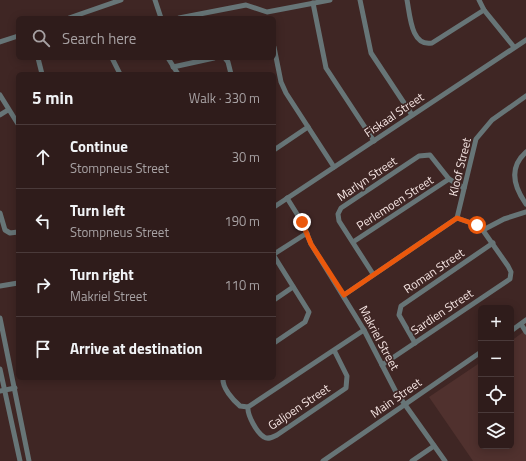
<!DOCTYPE html>
<meta charset="utf-8">
<style>
:root{--surface:#2f1c1b;--page:#3b2928;--text:#f1f3f6;--muted:#a7a1a3;--line:#4a3a3a}
body{margin:0;font-family:"Titillium Web",sans-serif;background:var(--page);color:var(--text)}
.controls{position:absolute;right:12px;bottom:12px;display:grid;overflow:hidden;border-radius:6px;box-shadow:0 2px 10px #0003}
.controls button{width:36px;height:36px;display:grid;place-items:center;padding:0;border:0;border-bottom:1px solid var(--line);background:var(--surface);color:var(--text);font:20px sans-serif}
.stop{position:absolute;width:12px;height:12px;margin:-9px;border:3px solid #ea580c;border-radius:50%;background:#fff}
.stop.end{background:#ea580c;border-color:#fff;box-shadow:0 1px 4px #0008}
.list{margin:0;padding:0;list-style:none}
h2{display:flex;justify-content:space-between;align-items:center;height:52px;margin:0;padding:0 16px;font-size:17px}
h2 small{font-size:13px;font-weight:400;color:var(--muted)}
.list li{display:grid;grid-template-columns:26px 1fr auto;gap:12px;align-items:center;box-sizing:border-box;height:64px;padding:0 16px;border-top:1px solid var(--line)}
.list b{display:block;font-size:15px;white-space:nowrap}
.list p{margin:0;font-size:13px;white-space:nowrap;color:var(--muted)}
.list em{font-size:13px;font-style:normal;color:var(--muted)}
.icon{flex:none;width:22px;height:22px;fill:none;stroke:currentColor;stroke-width:2;stroke-linecap:round;stroke-linejoin:round}
.map{position:relative;flex:none;width:526px;height:461px;overflow:hidden}
.search{position:absolute;background:var(--surface);box-shadow:0 2px 10px #0003;left:16px;top:16px;width:260px;height:44px;display:flex;align-items:center;gap:10px;box-sizing:border-box;padding:0 14px;border-radius:6px;color:var(--muted);font-size:15px}
.panel{position:absolute;background:var(--surface);box-shadow:0 2px 10px #0003;left:16px;top:72px;width:260px;height:308px;border-radius:6px}
.map>svg:first-child{display:block}
.built{fill:#50312e}
.lines{fill:none;stroke-linecap:round;stroke-linejoin:round}
.minor{stroke:#677577;stroke-width:5}
.route{stroke:#ea580c;stroke-width:5}
.labels{text-anchor:middle;stroke-width:3.5;stroke-linejoin:round;paint-order:stroke}
.street-label{font-size:12px;fill:#f6e5e3;stroke:#3f2624}
</style>
<div class="map">
<svg width="526" height="461" viewBox="0 0 526 461">
<rect width="100%" height="100%" fill="#3f2624"/>
<path class="built" d="M 526,330 L 526,461 L 473,461 L 429,397 L 481,362 L 481,446 L 511,446 L 511,341 Z"/>
<g class="lines">
<g class="minor">
<path d="M 155,0 L 161,18"/>
<path d="M 360,0 L 371,53 L 412,115"/>
<path d="M 407,0 C 410,15 411,47 432,43 L 484,10"/>
<path d="M 479,0 L 484,10 L 514,47"/>
<path d="M 313,3 L 326,68 L 374,141"/>
<path d="M 69,18 L 121,0"/>
<path d="M 179,18 L 246,5 L 267,12 L 330,0"/>
<path d="M 0,42 L 18,36"/>
<path d="M 274,47 L 281,82 L 286,93 L 334,167"/>
<path d="M 38,58 L 42,74"/>
<path d="M 112,58 L 120,74"/>
<path d="M 168,58 L 178,74"/>
<path d="M 225,58 L 228,62 L 231,74"/>
<path d="M 173,67 L 214,58"/>
<path d="M 0,95 L 18,124"/>
<path d="M 0,115 L 8,110"/>
<path d="M 274,150 L 308,127"/>
<path d="M 526,152 C 508,168 514,187 526,204"/>
<path d="M 287,198 L 302,222 L 311,244 L 364,330 L 396,392 L 445,461"/>
<path d="M 274,207 L 526,40"/>
<path d="M 0,213 L 5,230 L 10,233 L 18,232"/>
<path d="M 457,218 L 476,139 L 492,120 L 526,96"/>
<path d="M 483,230 L 504,219 L 526,212"/>
<path d="M 353,242 L 449,179"/>
<path d="M 274,254 L 307,233"/>
<path d="M 274,256 L 309,312 L 305,322 L 274,343"/>
<path d="M 373,274 L 339,221 L 338,214 L 341,208 L 419,156 L 430,155 L 449,179 L 464,188"/>
<path d="M 0,286 L 18,283"/>
<path d="M 344,295 L 457,218 L 477,225 L 482,229 L 508,266 L 511,272 L 510,279 L 382,365"/>
<path d="M 274,300 L 293,287"/>
<path d="M 0,318 L 29,461"/>
<path d="M 521,324 L 526,332"/>
<path d="M 511,331 L 526,320"/>
<path d="M 415,343 L 399,315 L 401,306 L 493,243"/>
<path d="M 334,350 L 347,376 L 346,388 L 277,435 C 273,437 268,440 264,437 C 257,433 247,415 248,407 L 364,330"/>
<path d="M 0,369 L 20,461"/>
<path d="M 223,378 C 222,388 233,400 240,406 L 248,407"/>
<path d="M 0,391 L 15,388"/>
<path d="M 323,461 L 481,352"/>
<path d="M 412,461 L 434,446"/>
</g>
</g>
<g class="lines">
<path class="route" d="M 302,222 L 311,244 L 344,295 L 457,218 L 477,225"/>
</g>
<g class="labels">
<g class="street-label">
<text transform="translate(394 115) rotate(-34)" y="4">Fiskaal Street</text>
<text transform="translate(460 167) rotate(-76)" y="4">Kloof Street</text>
<text transform="translate(367 179) rotate(-34)" y="4">Marlyn Street</text>
<text transform="translate(395 203) rotate(-33)" y="4">Perlemoen Street</text>
<text transform="translate(434 271) rotate(-34)" y="4">Roman Street</text>
<text transform="translate(442 312) rotate(-34)" y="4">Sardien Street</text>
<text transform="translate(379 338) rotate(62)" y="4">Makriel Street</text>
<text transform="translate(396 398) rotate(-35)" y="4">Main Street</text>
<text transform="translate(299 407) rotate(-34)" y="4">Galjoen Street</text>
</g>
</g>
</svg>
<div class="controls">
<button>+</button>
<button>−</button>
<button><svg class="icon" aria-label="locate" viewBox="0 0 24 24"><circle cx="12" cy="12" r="6"/><path d="M12 2v4M12 18v4M2 12h4M18 12h4"/></svg></button>
<button><svg class="icon" aria-label="layers" viewBox="0 0 24 24"><path d="M12 4l9 5-9 5-9-5zM3 14l9 5 9-5"/></svg></button>
</div>
<div class="stop" style="left:477px;top:225px"></div>
<div class="stop end" style="left:302px;top:222px"></div>
<div class="search"><svg class="icon" aria-label="search" viewBox="0 0 24 24"><circle cx="10" cy="10" r="6"/><path d="M15 15l6 6"/></svg>Search here</div>
<section class="panel">
<h2>5 min<small>Walk · 330 m</small></h2>
<ul class="list">
<li><svg class="icon" aria-label="ahead" viewBox="0 0 24 24"><path d="M12 20V5M6 11l6-6 6 6"/></svg><div><b>Continue</b><p>Stompneus Street</p></div><em>30 m</em></li>
<li><svg class="icon" aria-label="left" viewBox="0 0 24 24"><path d="M17 20v-9H6M10 6l-5 5 5 5"/></svg><div><b>Turn left</b><p>Stompneus Street</p></div><em>190 m</em></li>
<li><svg class="icon" aria-label="right" viewBox="0 0 24 24"><path d="M7 20v-9h11M14 6l5 5-5 5"/></svg><div><b>Turn right</b><p>Makriel Street</p></div><em>110 m</em></li>
<li><svg class="icon" aria-label="arrive" viewBox="0 0 24 24"><path d="M6 21V4h12l-3 4 3 4H6"/></svg><div><b>Arrive at destination</b></div></li>
</ul>
</section>
</div>
